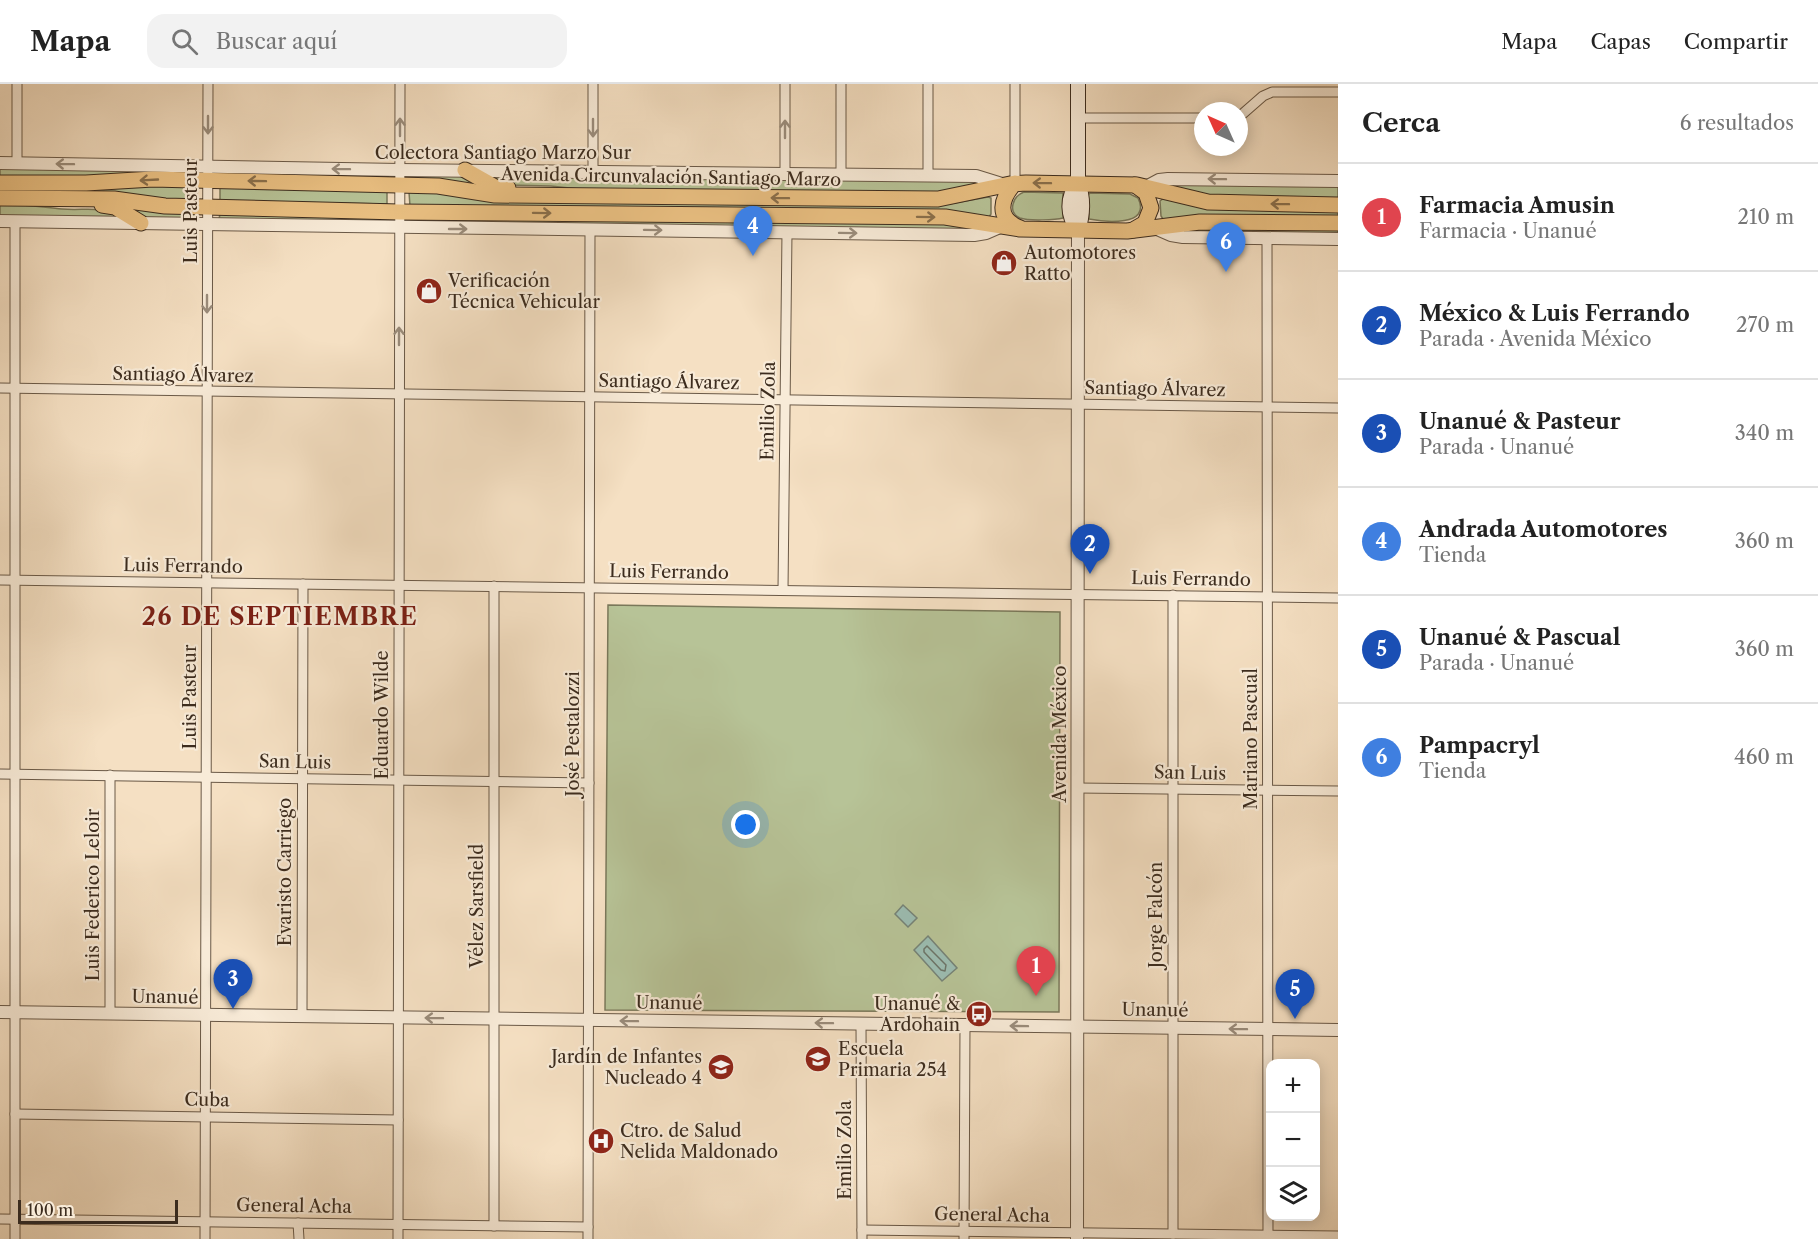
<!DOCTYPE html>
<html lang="es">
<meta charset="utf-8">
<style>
:root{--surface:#fff;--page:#f2f2f2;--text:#222;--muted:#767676;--line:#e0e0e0;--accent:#8f2418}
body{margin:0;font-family:"Libre Caslon Text",serif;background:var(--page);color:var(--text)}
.controls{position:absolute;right:18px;bottom:18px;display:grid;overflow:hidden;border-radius:12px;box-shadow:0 3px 15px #0003}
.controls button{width:54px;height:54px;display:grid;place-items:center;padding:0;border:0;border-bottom:2px solid var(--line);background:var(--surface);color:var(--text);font:30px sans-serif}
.compass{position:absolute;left:1194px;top:18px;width:54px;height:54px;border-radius:50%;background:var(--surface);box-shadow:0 3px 15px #0003;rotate:315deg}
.scale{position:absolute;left:18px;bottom:15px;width:160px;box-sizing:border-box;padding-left:6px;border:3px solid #3c2c1e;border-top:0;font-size:16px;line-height:21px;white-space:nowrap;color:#3c2c1e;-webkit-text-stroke:4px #f8ebd8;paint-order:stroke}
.you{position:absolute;left:746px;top:741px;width:21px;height:21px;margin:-15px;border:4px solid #fff;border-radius:50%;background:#1a73e8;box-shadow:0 0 0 9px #1a73e833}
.badge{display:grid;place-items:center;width:39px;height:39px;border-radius:50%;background:var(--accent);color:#fff;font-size:20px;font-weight:700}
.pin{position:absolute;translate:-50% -50px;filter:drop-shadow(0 2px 3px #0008)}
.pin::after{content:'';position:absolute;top:32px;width:21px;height:18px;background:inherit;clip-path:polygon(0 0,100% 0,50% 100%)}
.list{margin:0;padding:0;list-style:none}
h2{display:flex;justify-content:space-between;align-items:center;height:78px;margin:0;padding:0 24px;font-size:26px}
h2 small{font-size:20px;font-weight:400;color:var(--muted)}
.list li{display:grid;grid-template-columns:39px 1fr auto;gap:18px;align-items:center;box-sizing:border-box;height:108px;padding:0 24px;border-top:2px solid var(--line)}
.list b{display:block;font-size:22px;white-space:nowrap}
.list p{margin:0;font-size:20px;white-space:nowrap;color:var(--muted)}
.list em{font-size:20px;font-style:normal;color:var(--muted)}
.icon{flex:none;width:33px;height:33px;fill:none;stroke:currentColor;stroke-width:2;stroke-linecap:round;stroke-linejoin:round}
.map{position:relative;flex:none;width:1338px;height:1155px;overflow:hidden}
header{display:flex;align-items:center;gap:36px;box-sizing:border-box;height:84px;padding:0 30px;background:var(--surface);border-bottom:2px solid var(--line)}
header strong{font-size:28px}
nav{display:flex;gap:33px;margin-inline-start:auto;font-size:21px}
.search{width:420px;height:54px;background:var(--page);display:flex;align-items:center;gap:15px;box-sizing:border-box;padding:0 21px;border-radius:18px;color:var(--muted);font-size:22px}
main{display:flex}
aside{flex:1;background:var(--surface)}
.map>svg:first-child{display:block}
.green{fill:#b7c397;stroke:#7a785a;stroke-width:1.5}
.water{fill:#9cbdb2;stroke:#768377;stroke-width:1.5}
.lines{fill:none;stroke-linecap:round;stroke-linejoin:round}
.shore{stroke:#6c7468;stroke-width:1.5}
.minor-casing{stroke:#6a5947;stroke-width:11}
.tertiary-casing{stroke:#6a5947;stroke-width:14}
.secondary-casing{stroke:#3c2c1e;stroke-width:16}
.primary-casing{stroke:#3c2c1e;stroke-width:17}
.minor{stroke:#f8ebd8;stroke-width:9}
.tertiary{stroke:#f8ebd8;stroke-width:12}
.secondary{stroke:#f8ebd8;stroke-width:14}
.primary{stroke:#eac082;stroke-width:15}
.oneway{stroke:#9a8c7b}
.oneway2{stroke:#8a6f4b}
.labels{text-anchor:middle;stroke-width:4.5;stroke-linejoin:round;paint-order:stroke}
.street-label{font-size:18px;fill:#3c2c1e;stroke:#f8ebd8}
.poi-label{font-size:18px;fill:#3c2c1e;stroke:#f8ebd8;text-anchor:start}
.district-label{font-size:24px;font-weight:bold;letter-spacing:1.5px;fill:#7a1f14;stroke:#f8ebd8}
</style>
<header>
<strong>Mapa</strong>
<div class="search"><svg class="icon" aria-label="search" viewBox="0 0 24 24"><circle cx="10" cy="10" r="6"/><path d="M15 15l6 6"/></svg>Buscar aquí</div>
<nav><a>Mapa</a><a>Capas</a><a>Compartir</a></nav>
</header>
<main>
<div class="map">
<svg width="1338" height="1155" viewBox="0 0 1338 1155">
<rect width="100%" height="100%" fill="#f5e0c3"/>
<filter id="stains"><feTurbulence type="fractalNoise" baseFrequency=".00333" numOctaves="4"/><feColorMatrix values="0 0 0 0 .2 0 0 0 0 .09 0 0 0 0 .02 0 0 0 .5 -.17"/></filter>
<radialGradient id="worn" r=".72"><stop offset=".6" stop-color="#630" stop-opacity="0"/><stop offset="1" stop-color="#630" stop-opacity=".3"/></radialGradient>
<g class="green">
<path d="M 0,84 L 168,86 L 94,94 L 0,94 Z"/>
<path d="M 221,87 L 388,92 L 388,94 L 220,91 Z"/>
<path d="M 482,90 L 981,97 L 981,99 L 937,110 L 597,107 L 551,102 L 502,101 Z"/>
<path d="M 411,91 L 453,91 L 465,93 L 488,104 L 409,95 Z"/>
<path d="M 1164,100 L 1338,102 L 1338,116 L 1216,114 Z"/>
<path d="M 164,101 L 196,102 L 198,105 L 196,117 L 0,110 L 0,104 Z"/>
<path d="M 220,103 L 387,107 L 387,120 L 220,117 Z"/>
<path d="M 409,108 L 949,120 L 988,113 L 991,114 L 991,130 L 989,133 L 410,122 Z"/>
<path d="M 1024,108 L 1063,109 L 1063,134 C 1056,136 1028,137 1020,134 C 1007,128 1013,112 1024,108 Z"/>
<path d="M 1090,109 L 1130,110 L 1138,114 C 1152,143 1104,138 1089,135 L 1088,111 Z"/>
<path d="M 1164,114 L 1338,126 L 1338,134 L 1163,135 L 1161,132 L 1160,117 Z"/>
<path d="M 0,120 C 21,120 41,123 62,125 C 85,127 100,121 122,133 L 0,133 Z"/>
<path d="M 123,122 L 195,129 L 197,133 L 196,136 L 145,134 Z"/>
<path d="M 220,130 L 386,134 L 386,138 L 219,135 Z"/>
<path d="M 474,135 L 937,139 L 978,146 L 439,138 Z"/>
<path d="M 1212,142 L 1338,144 L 1338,151 L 1182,148 L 1182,146 Z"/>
<path d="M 608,521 L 1060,528 L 1059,928 L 605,926 Z"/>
</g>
<g class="water">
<path d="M 903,821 L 917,834 L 908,843 L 895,830 Z"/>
<path d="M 928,852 L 957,884 L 942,897 L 914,866 Z"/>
</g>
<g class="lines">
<path class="shore" d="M 927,862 L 946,881 L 945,887 L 941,886 L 924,868 L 924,865 Z"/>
<defs>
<g id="minor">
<path d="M 928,0 L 928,92"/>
<path d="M 1015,0 L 1015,99"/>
<path d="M 1239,33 L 1263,12 L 1272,8 L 1338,8"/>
<path d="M 1078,34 L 1203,34"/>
<path d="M 17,80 L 17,0"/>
<path d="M 593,87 L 593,0"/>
<path d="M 785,90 L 785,0"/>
<path d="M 841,90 L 841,0"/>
<path d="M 1267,154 L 1268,1155"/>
<path d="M 0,304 L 1338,324"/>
<path d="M 0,496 L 1338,514"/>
<path d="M 783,506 L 787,148"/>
<path d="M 0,690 L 589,699"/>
<path d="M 110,691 L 110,930"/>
<path d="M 1078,704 L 1338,707"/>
<path d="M 302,932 L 303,500"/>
<path d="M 861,940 L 862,1155"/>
<path d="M 15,1030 L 398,1036"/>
<path d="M 0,1135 L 588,1143"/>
<path d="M 298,1139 L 299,1155"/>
<path d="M 494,1142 L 494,502"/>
<path d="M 862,1146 L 1338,1152"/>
<path d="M 1173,1150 L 1173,511"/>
<path d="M 15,1155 L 15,138"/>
<path d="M 205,1155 L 208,0"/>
<path d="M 398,1155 L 400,0"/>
<path d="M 588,1155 L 590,146"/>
<path d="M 964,1155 L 965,941"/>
</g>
<g id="tertiary">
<path d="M 0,79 L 400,86 L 976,92 L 1005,101"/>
<path d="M 1146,103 L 1159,96 L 1168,95 L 1338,97"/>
<path d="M 0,137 L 974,151 L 986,149 L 1002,142"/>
<path d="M 1155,144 L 1171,151 L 1183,153 L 1338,155"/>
<path d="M 0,928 L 1338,946"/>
<path d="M 1077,1155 L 1078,146"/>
</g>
<g id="secondary">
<path d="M 1078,146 C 1083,132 1084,113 1078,100 L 1078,0"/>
<path d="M 1078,146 C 1067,132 1066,113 1078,100"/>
</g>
<g id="primary">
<path d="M 465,86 L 495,103 L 508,104"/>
<path d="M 0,99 L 86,99 L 153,95 L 192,96 L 438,102 L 495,111 L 938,115 L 1010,100 L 1026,99 L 1137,101 L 1208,118 L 1338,121"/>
<path d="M 1015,99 C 1001,114 995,134 1020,144"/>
<path d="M 0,114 L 114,115 L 165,122 L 399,128 L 945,133 L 1020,145 L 1127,147 L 1200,138 L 1338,139"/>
<path d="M 102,121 L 115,123 L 141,139"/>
<path d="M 1133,146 L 1145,139 L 1151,124 L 1146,109 L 1135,101"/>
</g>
</defs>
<use href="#minor" class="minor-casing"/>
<use href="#tertiary" class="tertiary-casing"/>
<use href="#secondary" class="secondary-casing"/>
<use href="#primary" class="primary-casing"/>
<use href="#minor" class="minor"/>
<use href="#tertiary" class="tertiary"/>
<use href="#secondary" class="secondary"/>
<use href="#primary" class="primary"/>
</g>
<defs><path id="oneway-shaft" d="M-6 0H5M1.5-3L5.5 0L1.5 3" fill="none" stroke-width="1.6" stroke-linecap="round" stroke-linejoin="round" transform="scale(1.5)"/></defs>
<g class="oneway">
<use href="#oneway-shaft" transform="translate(208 41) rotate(90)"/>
<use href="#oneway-shaft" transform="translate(400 43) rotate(-90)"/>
<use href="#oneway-shaft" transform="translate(593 44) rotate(90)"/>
<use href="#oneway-shaft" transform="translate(785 45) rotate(-90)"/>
<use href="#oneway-shaft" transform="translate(65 80) rotate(-179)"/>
<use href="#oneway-shaft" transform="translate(341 85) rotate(-179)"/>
<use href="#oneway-shaft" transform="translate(1217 95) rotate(-179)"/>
<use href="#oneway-shaft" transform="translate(458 145)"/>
<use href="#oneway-shaft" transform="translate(653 146) rotate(1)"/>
<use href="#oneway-shaft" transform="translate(848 149) rotate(1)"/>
<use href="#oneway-shaft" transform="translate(207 220) rotate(90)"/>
<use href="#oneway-shaft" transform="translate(399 252) rotate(-90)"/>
<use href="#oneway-shaft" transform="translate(434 934) rotate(-179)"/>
<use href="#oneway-shaft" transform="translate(629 937) rotate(-179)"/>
<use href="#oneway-shaft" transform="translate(824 939) rotate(-179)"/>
<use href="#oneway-shaft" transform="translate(1019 942) rotate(-179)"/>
<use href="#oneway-shaft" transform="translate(1238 945) rotate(-179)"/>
</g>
<g class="oneway2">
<use href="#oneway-shaft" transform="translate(149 96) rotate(177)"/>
<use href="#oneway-shaft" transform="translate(257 97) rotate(-179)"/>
<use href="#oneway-shaft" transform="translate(1042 99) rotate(-179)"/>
<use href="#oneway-shaft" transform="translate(780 114) rotate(-179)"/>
<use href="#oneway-shaft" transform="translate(1280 120) rotate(-179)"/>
<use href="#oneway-shaft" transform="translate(542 129) rotate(1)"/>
<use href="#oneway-shaft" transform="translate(926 133) rotate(1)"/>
</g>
<defs>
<symbol id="shop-disc" viewBox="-11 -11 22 22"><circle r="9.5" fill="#8f2418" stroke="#f8ebd8"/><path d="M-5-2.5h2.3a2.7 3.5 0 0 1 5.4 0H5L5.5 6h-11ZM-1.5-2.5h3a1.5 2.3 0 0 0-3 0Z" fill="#fff"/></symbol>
<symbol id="bus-disc" viewBox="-11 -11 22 22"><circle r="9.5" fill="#8f2418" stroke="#f8ebd8"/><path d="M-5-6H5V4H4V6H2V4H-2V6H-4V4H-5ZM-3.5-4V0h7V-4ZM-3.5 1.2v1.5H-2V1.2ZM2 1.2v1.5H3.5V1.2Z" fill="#fff"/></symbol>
<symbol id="school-disc" viewBox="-11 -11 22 22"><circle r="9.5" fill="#8f2418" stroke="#f8ebd8"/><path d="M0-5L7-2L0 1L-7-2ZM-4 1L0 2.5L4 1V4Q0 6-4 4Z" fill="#fff"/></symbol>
<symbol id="hospital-disc" viewBox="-11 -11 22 22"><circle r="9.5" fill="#8f2418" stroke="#f8ebd8"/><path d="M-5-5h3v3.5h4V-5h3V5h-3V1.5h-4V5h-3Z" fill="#fff"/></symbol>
</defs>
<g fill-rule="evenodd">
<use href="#shop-disc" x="989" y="164" width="30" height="30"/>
<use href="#shop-disc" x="414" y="192" width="30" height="30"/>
<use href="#bus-disc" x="964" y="915" width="30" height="30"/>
<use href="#school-disc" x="803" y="960" width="30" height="30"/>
<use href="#school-disc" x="706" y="968" width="30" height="30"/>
<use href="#hospital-disc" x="586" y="1042" width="30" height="30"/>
</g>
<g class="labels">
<g class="street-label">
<text x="503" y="75">Colectora Santiago Marzo Sur</text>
<text transform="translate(671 93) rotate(1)" y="6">Avenida Circunvalación Santiago Marzo</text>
<text transform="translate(191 127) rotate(-90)" y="6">Luis Pasteur</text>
<text transform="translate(183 291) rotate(1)" y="6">Santiago Álvarez</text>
<text transform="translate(669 298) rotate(1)" y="6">Santiago Álvarez</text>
<text transform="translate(1155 305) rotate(1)" y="6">Santiago Álvarez</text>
<text transform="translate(768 327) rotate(-89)" y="6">Emilio Zola</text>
<text transform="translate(183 482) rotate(1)" y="6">Luis Ferrando</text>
<text transform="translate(669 488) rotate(1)" y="6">Luis Ferrando</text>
<text transform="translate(1191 495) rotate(1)" y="6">Luis Ferrando</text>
<text transform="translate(190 613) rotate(-90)" y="6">Luis Pasteur</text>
<text transform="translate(382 631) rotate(-90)" y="6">Eduardo Wilde</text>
<text transform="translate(573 650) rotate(-90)" y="6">José Pestalozzi</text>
<text transform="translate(1060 650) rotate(-90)" y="6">Avenida México</text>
<text transform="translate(1251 655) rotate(-90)" y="6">Mariano Pascual</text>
<text transform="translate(295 678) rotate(1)" y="6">San Luis</text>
<text transform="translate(1190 689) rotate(1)" y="6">San Luis</text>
<text transform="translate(285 788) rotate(-90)" y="6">Evaristo Carriego</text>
<text transform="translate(93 811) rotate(-90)" y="6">Luis Federico Leloir</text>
<text transform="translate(477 822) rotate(-90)" y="6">Vélez Sarsfield</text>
<text transform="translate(1156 831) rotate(-90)" y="6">Jorge Falcón</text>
<text transform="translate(165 913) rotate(1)" y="6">Unanué</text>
<text transform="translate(669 919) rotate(1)" y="6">Unanué</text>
<text transform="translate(1155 926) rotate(1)" y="6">Unanué</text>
<text transform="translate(207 1016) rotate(1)" y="6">Cuba</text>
<text transform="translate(845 1066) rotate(-90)" y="6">Emilio Zola</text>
<text transform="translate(294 1122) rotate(1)" y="6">General Acha</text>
<text transform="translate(992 1131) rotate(1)" y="6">General Acha</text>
</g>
<g class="poi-label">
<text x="1024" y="175">Automotores<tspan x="1024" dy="21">Ratto</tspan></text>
<text x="448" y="203">Verificación<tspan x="448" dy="21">Técnica Vehicular</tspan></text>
<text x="960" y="926" text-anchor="end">Unanué &amp;<tspan x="960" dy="21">Ardohain</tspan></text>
<text x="838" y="971">Escuela<tspan x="838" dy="21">Primaria 254</tspan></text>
<text x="702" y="979" text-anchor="end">Jardín de Infantes<tspan x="702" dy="21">Nucleado 4</tspan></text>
<text x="620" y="1053">Ctro. de Salud<tspan x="620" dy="21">Nelida Maldonado</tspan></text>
</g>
<g class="district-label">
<text x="280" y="541">26 DE SEPTIEMBRE</text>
</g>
</g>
<rect width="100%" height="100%" filter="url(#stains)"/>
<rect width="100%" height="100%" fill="url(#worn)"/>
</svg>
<div class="controls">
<button>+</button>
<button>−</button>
<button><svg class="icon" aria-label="layers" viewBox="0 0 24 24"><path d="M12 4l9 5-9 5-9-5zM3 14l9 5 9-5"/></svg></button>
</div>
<svg class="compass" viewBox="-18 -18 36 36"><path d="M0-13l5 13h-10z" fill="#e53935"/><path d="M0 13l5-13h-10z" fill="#767676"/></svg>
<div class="scale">100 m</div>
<div class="you"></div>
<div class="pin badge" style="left:1036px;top:912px;background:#e0444e">1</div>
<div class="pin badge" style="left:1090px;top:490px;background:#1a4fb4">2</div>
<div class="pin badge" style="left:233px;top:925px;background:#1a4fb4">3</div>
<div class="pin badge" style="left:753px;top:172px;background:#3f7fe0">4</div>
<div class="pin badge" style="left:1295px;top:935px;background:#1a4fb4">5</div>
<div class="pin badge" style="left:1226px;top:188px;background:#3f7fe0">6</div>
</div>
<aside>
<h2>Cerca<small>6 resultados</small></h2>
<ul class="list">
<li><span class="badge" style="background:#e0444e">1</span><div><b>Farmacia Amusin</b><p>Farmacia · Unanué</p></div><em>210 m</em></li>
<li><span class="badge" style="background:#1a4fb4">2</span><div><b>México &amp; Luis Ferrando</b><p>Parada · Avenida México</p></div><em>270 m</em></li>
<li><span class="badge" style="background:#1a4fb4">3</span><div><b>Unanué &amp; Pasteur</b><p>Parada · Unanué</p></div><em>340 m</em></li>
<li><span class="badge" style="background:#3f7fe0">4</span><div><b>Andrada Automotores</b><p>Tienda</p></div><em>360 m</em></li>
<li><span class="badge" style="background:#1a4fb4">5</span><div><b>Unanué &amp; Pascual</b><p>Parada · Unanué</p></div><em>360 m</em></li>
<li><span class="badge" style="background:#3f7fe0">6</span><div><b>Pampacryl</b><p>Tienda</p></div><em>460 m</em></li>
</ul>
</aside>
</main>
